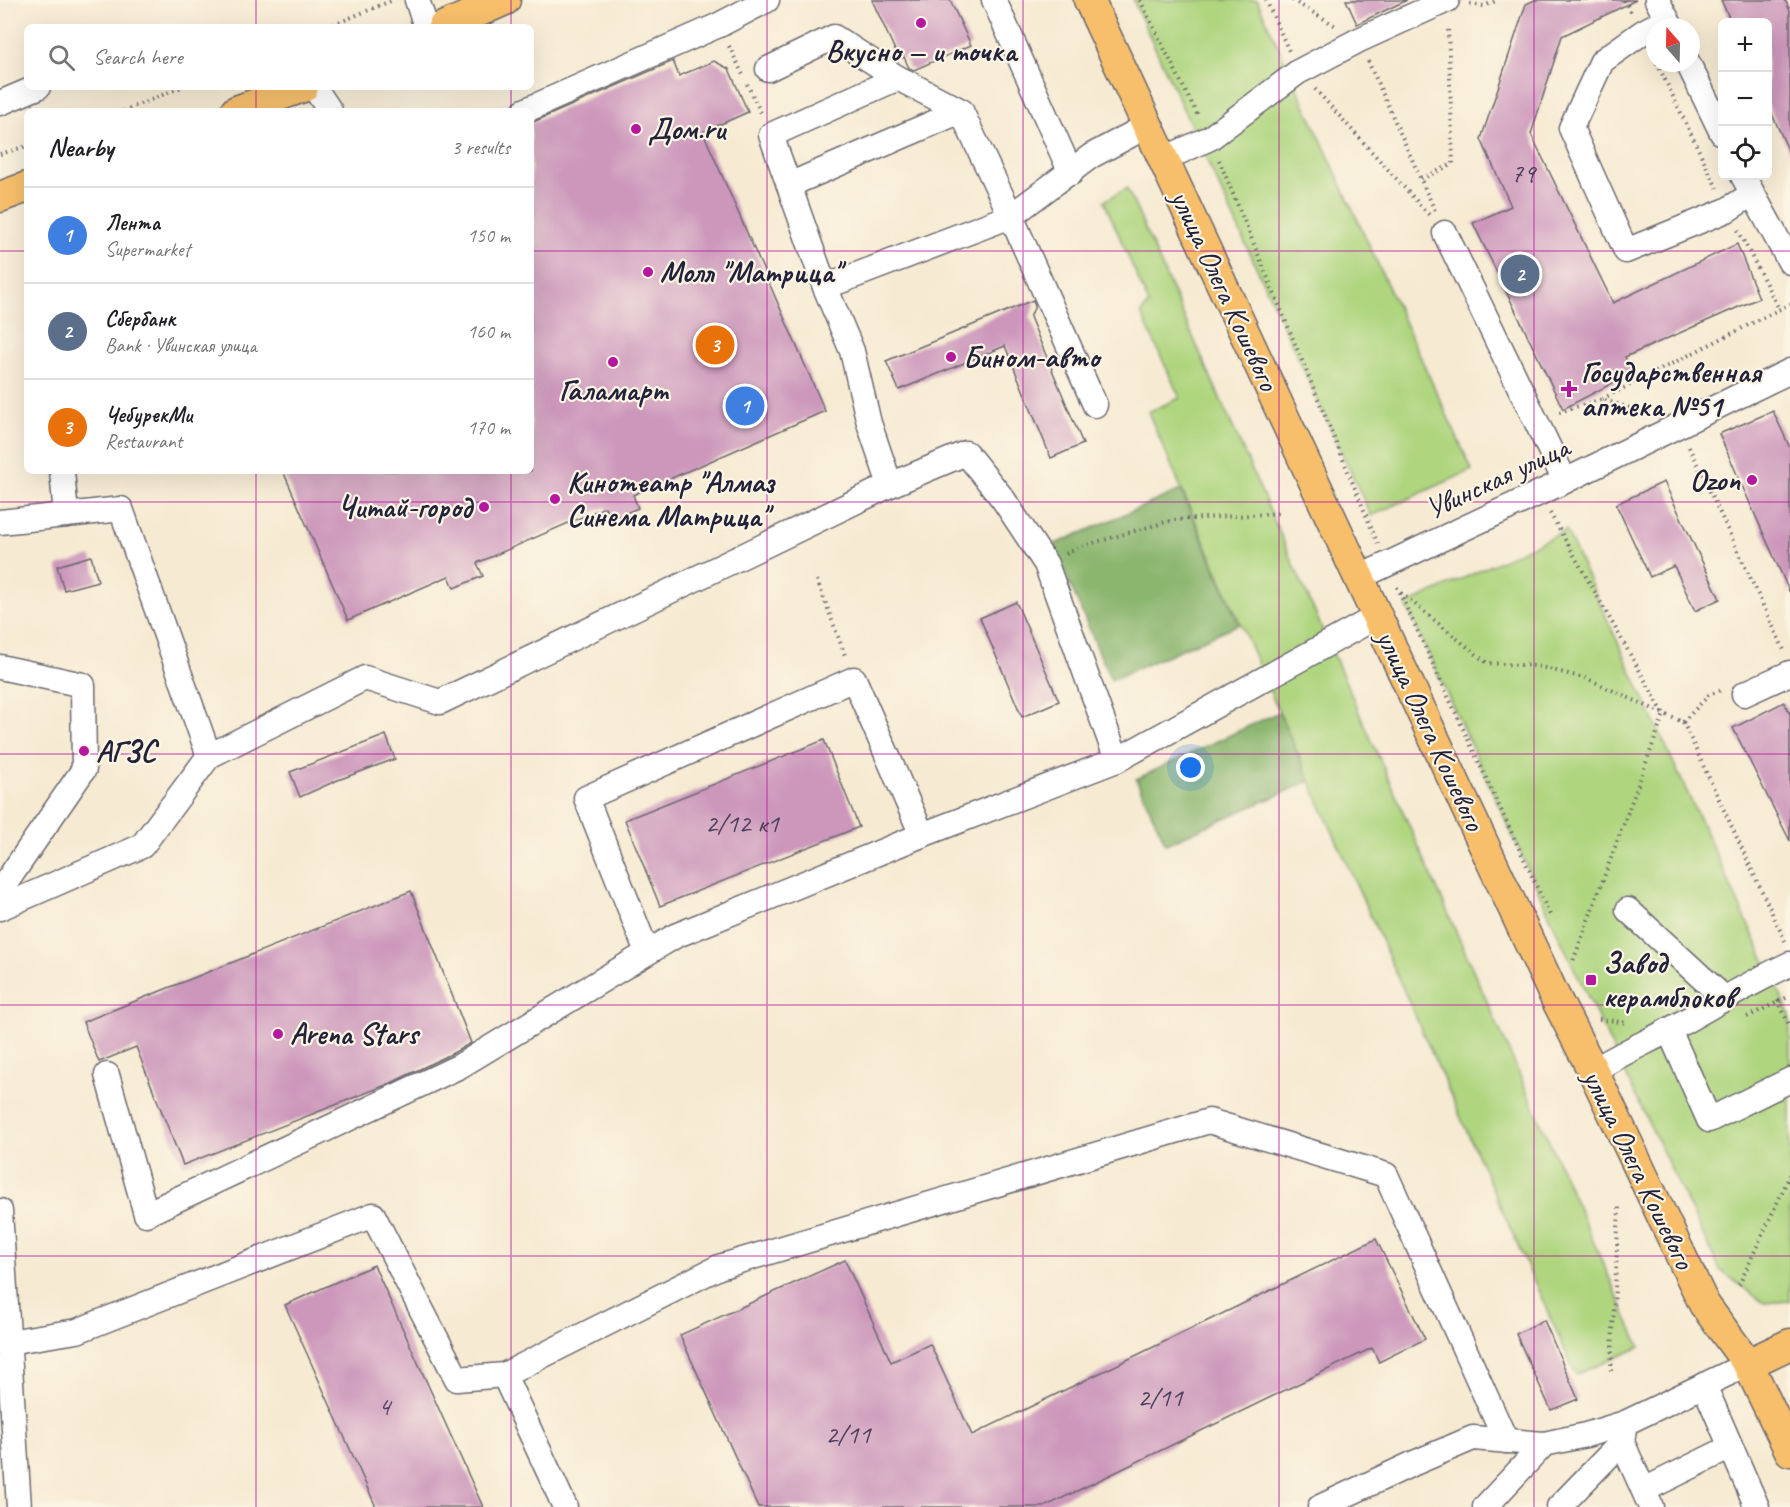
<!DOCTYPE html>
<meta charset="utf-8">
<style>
:root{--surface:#fff;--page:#f2f2f2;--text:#202124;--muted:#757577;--line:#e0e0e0;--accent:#0f766e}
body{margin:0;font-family:Caveat,sans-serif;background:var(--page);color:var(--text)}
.controls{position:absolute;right:18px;top:18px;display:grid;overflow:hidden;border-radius:9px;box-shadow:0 6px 24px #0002}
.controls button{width:54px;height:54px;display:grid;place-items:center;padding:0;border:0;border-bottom:2px solid var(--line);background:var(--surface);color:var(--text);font:30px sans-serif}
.compass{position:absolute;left:1646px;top:18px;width:54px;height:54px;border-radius:50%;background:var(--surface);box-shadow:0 6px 24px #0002;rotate:340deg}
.you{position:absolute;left:1191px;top:768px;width:21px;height:21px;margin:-15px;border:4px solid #fff;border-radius:50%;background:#1a73e8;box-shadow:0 0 0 9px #1a73e833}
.badge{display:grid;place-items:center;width:39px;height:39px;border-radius:50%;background:var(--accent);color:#fff;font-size:20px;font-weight:700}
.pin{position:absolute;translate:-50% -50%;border:3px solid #fff;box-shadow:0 2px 6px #0006}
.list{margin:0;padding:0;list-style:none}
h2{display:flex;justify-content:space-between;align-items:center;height:78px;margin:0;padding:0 24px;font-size:26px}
h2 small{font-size:20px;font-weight:400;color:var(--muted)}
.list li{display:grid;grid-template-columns:39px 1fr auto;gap:18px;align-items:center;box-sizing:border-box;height:96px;padding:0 24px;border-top:2px solid var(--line)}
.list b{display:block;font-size:22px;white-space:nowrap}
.list p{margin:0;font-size:20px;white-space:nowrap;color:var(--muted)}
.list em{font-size:20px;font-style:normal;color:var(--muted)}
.icon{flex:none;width:33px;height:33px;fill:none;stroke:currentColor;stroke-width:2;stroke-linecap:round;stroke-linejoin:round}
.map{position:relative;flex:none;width:1790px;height:1507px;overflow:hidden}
.search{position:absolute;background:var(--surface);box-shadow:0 6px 24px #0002;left:24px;top:24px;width:510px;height:66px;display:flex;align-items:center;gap:15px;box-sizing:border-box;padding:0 21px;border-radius:9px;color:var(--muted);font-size:22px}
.panel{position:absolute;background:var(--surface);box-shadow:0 6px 24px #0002;left:24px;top:108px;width:510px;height:366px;border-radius:9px}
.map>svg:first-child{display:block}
.green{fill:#afd57f;stroke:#687c5d;stroke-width:1.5}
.forest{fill:#8bb66e;stroke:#566c54;stroke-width:1.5}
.building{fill:#cc97bb}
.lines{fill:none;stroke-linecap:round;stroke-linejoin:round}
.minor-casing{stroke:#6c6870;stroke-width:27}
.major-casing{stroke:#6c6870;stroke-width:33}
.path{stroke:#6c6870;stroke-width:4;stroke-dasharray:1.5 4.5;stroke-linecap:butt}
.minor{stroke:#fff;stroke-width:24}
.major{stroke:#f7bf6c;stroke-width:30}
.grid{fill:none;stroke:#b5179e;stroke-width:1.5;stroke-opacity:0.55}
.poi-dot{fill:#b5179e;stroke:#fcf5e5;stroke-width:2}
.labels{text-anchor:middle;stroke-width:4.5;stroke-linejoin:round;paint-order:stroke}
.number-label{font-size:27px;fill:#4c3f5b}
.poi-label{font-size:30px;font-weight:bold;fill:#22223b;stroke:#fcf5e5;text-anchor:start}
.street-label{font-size:30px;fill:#22223b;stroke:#fcf5e5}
</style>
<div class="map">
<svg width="1790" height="1507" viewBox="0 0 1790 1507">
<rect width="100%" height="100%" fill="#fcf5e5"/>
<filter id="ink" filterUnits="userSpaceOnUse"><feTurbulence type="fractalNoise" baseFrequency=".0167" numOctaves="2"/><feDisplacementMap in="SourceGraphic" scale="12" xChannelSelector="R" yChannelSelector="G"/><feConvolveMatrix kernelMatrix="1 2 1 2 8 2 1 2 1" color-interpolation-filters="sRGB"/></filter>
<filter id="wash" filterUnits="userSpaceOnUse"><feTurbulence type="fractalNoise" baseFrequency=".008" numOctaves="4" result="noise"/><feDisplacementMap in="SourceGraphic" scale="24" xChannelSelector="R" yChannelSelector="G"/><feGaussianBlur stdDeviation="1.35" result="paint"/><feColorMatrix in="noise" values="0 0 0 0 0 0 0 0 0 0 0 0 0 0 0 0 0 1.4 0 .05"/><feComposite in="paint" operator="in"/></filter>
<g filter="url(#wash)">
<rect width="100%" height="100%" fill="#f6ead2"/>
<g class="green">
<path d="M 1133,0 L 1257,0 L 1472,470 L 1371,516 Z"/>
<path d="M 1127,188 L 1640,1347 L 1576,1375 L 1279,712 L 1148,412 L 1180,398 L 1141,313 L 1149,304 L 1104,201 Z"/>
<path d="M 1566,530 L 1790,1015 L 1790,1301 L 1764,1303 L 1720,1270 L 1572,964 L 1406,605 Z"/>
</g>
<g class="forest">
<path d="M 1181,490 L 1239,624 L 1111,680 L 1053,545 Z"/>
<path d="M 1279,712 L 1310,781 L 1166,844 L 1136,779 Z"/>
</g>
<g id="blocks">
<g class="building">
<path d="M 872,0 L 950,0 L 971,45 L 914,70 L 909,68 L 904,57 L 899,59 Z"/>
<path d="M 1346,0 L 1407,0 L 1357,24 Z"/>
<path d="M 1535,0 L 1636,0 L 1562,36 L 1531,134 L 1613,303 L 1737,244 L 1759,298 L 1625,357 L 1632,373 L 1563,409 L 1473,223 L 1511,206 L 1481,139 L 1526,4 Z"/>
<path d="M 1721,0 L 1785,0 L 1790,11 L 1790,154 L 1767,103 L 1767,22 L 1731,22 Z"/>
<path d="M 673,61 L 679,76 L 714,61 L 729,69 L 748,112 L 703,132 L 825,411 L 633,495 L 638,508 L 611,519 L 605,507 L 477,563 L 483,576 L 454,588 L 449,576 L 348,620 L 283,471 L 531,471 L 531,123 Z"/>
<path d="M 1033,300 L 1035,306 L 1030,317 L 1083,444 L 1051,458 L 1005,346 L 899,390 L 886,361 Z"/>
<path d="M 1773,411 L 1790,448 L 1790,593 L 1719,434 Z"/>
<path d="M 1664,482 L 1720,599 L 1695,611 L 1674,566 L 1650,577 L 1616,504 Z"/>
<path d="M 91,556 L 98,581 L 64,590 L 57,566 Z"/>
<path d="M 1016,602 L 1059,701 L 1022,717 L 980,618 Z"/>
<path d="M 1784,702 L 1790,714 L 1790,841 L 1733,728 Z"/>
<path d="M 386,735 L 395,759 L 338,780 L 300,797 L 290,772 Z"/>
<path d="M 824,740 L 859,827 L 660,906 L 625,820 Z"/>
<path d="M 411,891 L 471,1043 L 453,1053 L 391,1083 L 183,1165 L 136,1047 L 99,1062 L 83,1022 Z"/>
<path d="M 1376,1239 L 1425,1339 L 1379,1362 L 1372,1348 L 1044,1507 L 758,1507 L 680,1335 L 845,1260 L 891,1362 L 930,1344 L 972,1435 Z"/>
<path d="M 374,1265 L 483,1507 L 376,1507 L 285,1305 Z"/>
<path d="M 1544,1320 L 1578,1399 L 1551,1410 L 1516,1334 Z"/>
</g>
</g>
</g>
<g filter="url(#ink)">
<use href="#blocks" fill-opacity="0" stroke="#6c6870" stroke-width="1.5"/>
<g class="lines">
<defs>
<g id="minor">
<path d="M 417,0 L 426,27"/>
<path d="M 994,0 L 1071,173"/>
<path d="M 1657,0 L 1671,27"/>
<path d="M 1667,19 L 1643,32 L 1602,61 L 1571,128 L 1626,251 L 1727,210 L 1752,194"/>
<path d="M 1688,63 L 1722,133"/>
<path d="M 768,69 L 834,37 L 898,78"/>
<path d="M 314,87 L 330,111"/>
<path d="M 0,103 L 38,87"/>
<path d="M 524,111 L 719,25 L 767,0"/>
<path d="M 1164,159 L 1210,138 L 1298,72 L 1359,40 L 1447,0"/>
<path d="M 1743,176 L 1790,262"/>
<path d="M 789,185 L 961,111"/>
<path d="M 1445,233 L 1565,481"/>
<path d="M 825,287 L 771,135 L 898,78 L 961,111 L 1011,216 L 1095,405"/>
<path d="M 890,485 L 966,453 L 1003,499 L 1046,564 L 1117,760"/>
<path d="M 66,515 L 121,509 L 209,756"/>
<path d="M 0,522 L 66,515 L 62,471"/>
<path d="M 1360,577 L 1565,481 L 1790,371"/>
<path d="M 0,667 L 83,685 L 84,769 L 0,891"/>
<path d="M 1744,694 L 1790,673"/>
<path d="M 0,908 L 142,846 L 209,756 L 365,678 L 440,702 L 890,485 L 869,423 L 852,351 L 825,287 L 1011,216 L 1091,156 L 1149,125"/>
<path d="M 1628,910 L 1724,998"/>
<path d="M 647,952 L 586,798 L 854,679 L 922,835"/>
<path d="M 1669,1030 L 1709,1120 L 1790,1080"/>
<path d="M 1593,1071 C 1618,1055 1645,1043 1671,1029 C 1711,1007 1749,983 1790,964"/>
<path d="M 107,1075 L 146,1214 L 460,1066 L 675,936 L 922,835 L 1117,760 L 1378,616"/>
<path d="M 0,1211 L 19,1507"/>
<path d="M 8,1342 L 77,1331 L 373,1215 L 457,1379 L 504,1375 L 719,1267 L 1209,1121 L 1386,1175 L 1506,1441"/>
<path d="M 504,1375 L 565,1507"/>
<path d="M 1704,1385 L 1757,1507"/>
<path d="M 1622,1442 L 1651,1507"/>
<path d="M 1644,1490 L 1731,1447"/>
<path d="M 1320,1507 L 1412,1464 L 1473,1438 L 1544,1444 L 1586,1435 L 1625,1423 L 1748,1364"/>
<path d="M 1485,1507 L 1544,1444"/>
<path d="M 1559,1507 L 1622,1442 L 1625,1423"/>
</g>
<g id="major">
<path d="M 1089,0 L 1553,993 L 1593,1071 L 1704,1304 L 1748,1364 L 1790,1451"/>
<path d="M 443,27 L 505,0"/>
<path d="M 236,111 L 303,87"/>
<path d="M 0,197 L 27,187"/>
<path d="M 1748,1364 L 1790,1344"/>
</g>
</defs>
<use href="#minor" class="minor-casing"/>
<use href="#major" class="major-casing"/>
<g class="path">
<path d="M 1140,0 L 1199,118"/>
<path d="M 1266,0 L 1289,51"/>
<path d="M 1292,0 L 1336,26"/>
<path d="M 1624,0 L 1632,13"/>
<path d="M 1470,4 L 1484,6 L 1498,0"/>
<path d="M 328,27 L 393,0"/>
<path d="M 729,46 L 744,77"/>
<path d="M 1368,61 L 1436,213"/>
<path d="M 1657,63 L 1717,188"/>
<path d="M 747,84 L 762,115"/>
<path d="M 1315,89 L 1431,217"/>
<path d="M 123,111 L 182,87"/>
<path d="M 0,154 L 27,146"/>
<path d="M 1219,160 L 1378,544"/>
<path d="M 1421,179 L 1453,164 L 1448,27"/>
<path d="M 1738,230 L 1779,309"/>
<path d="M 1602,399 L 1790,304"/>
<path d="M 1559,412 L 1602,399 L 1648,414"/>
<path d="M 1689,447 L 1784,650"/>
<path d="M 1550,513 L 1664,714 L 1683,722 L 1785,941"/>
<path d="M 1066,554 L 1079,547 L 1173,520 L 1281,513"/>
<path d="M 817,580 L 846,658"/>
<path d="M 1397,587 L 1551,917"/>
<path d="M 1401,593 L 1487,663 L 1537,666 L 1588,679 L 1664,714 L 1572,964"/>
<path d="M 1683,722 L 1709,695 L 1721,690"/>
<path d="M 1778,1000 L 1790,1027"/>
<path d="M 1747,1017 L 1790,996"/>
<path d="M 1599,1019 L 1628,1023"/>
<path d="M 1739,1285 L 1790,1175"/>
<path d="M 1611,1371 L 1619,1207"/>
</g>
<use href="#minor" class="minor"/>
<use href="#major" class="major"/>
</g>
</g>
<path class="grid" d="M 256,0 L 256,27M 511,0 L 511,27M 767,0 L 767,1507M 1023,0 L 1023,1507M 1279,0 L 1279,1507M 1534,0 L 1534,1507M 256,87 L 256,111M 511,87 L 511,111M 0,251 L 27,251M 531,251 L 1790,251M 256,471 L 256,1507M 511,471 L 511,1507M 0,502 L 1790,502M 0,754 L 1790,754M 0,1005 L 1790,1005M 0,1256 L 1790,1256"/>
<g class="poi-dot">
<circle cx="921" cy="23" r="6"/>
<circle cx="636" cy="129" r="6"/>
<circle cx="648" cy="272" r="6"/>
<circle cx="951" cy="357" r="6"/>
<circle cx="613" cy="362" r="6"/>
<path d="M1566 380h6v6h6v6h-6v6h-6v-6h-6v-6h6z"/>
<circle cx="1752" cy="480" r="6"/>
<circle cx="555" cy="499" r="6"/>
<circle cx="484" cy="507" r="6"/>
<circle cx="84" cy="751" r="6"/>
<rect x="1585" y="974" width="12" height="12" rx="3"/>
<circle cx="278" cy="1034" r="6"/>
</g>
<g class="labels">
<g class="number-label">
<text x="1523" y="182">79</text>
<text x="742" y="832">2/12 к1</text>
<text x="1160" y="1406">2/11</text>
<text x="384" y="1415">4</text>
<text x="848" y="1443">2/11</text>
</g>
<g class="poi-label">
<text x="921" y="61" text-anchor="middle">Вкусно — и точка</text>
<text x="648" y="139">Дом.ru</text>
<text x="660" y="282">Молл "Матрица"</text>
<text x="963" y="367">Бином-авто</text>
<text x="1581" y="382">Государственная<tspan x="1581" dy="34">аптека №51</tspan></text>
<text x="613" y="400" text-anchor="middle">Галамарт</text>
<text x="1740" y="490" text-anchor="end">Ozon</text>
<text x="567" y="492">Кинотеатр "Алмаз<tspan x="567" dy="34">Синема Матрица"</tspan></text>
<text x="472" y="517" text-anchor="end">Читай-город</text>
<text x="96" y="761">АГЗС</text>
<text x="1603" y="973">Завод<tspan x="1603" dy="34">керамблоков</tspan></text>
<text x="290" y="1044">Arena Stars</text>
</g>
<g class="street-label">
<text transform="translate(1225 290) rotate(65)" y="10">улица Олега Кошевого</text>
<text transform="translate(1497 478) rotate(-25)" y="10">Увинская улица</text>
<text transform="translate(1431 730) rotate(65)" y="10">улица Олега Кошевого</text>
<text transform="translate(1639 1169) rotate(64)" y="10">улица Олега Кошевого</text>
</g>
</g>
</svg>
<div class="controls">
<button>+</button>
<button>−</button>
<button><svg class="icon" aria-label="locate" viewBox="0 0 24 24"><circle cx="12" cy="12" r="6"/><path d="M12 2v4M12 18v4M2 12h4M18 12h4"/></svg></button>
</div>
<svg class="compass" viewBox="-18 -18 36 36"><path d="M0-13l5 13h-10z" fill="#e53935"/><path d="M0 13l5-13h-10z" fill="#757577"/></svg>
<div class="you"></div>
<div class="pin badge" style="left:745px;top:406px;background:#3f7fe0">1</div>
<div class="pin badge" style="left:1520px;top:274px;background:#5c6f8a">2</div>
<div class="pin badge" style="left:715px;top:345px;background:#e8710a">3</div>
<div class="search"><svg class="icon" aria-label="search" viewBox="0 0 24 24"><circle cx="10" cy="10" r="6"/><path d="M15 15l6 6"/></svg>Search here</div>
<section class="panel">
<h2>Nearby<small>3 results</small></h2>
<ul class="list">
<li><span class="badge" style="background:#3f7fe0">1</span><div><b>Лента</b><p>Supermarket</p></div><em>150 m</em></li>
<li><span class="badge" style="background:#5c6f8a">2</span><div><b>Сбербанк</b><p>Bank · Увинская улица</p></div><em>160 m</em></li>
<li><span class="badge" style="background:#e8710a">3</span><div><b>ЧебурекМи</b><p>Restaurant</p></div><em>170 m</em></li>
</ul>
</section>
</div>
